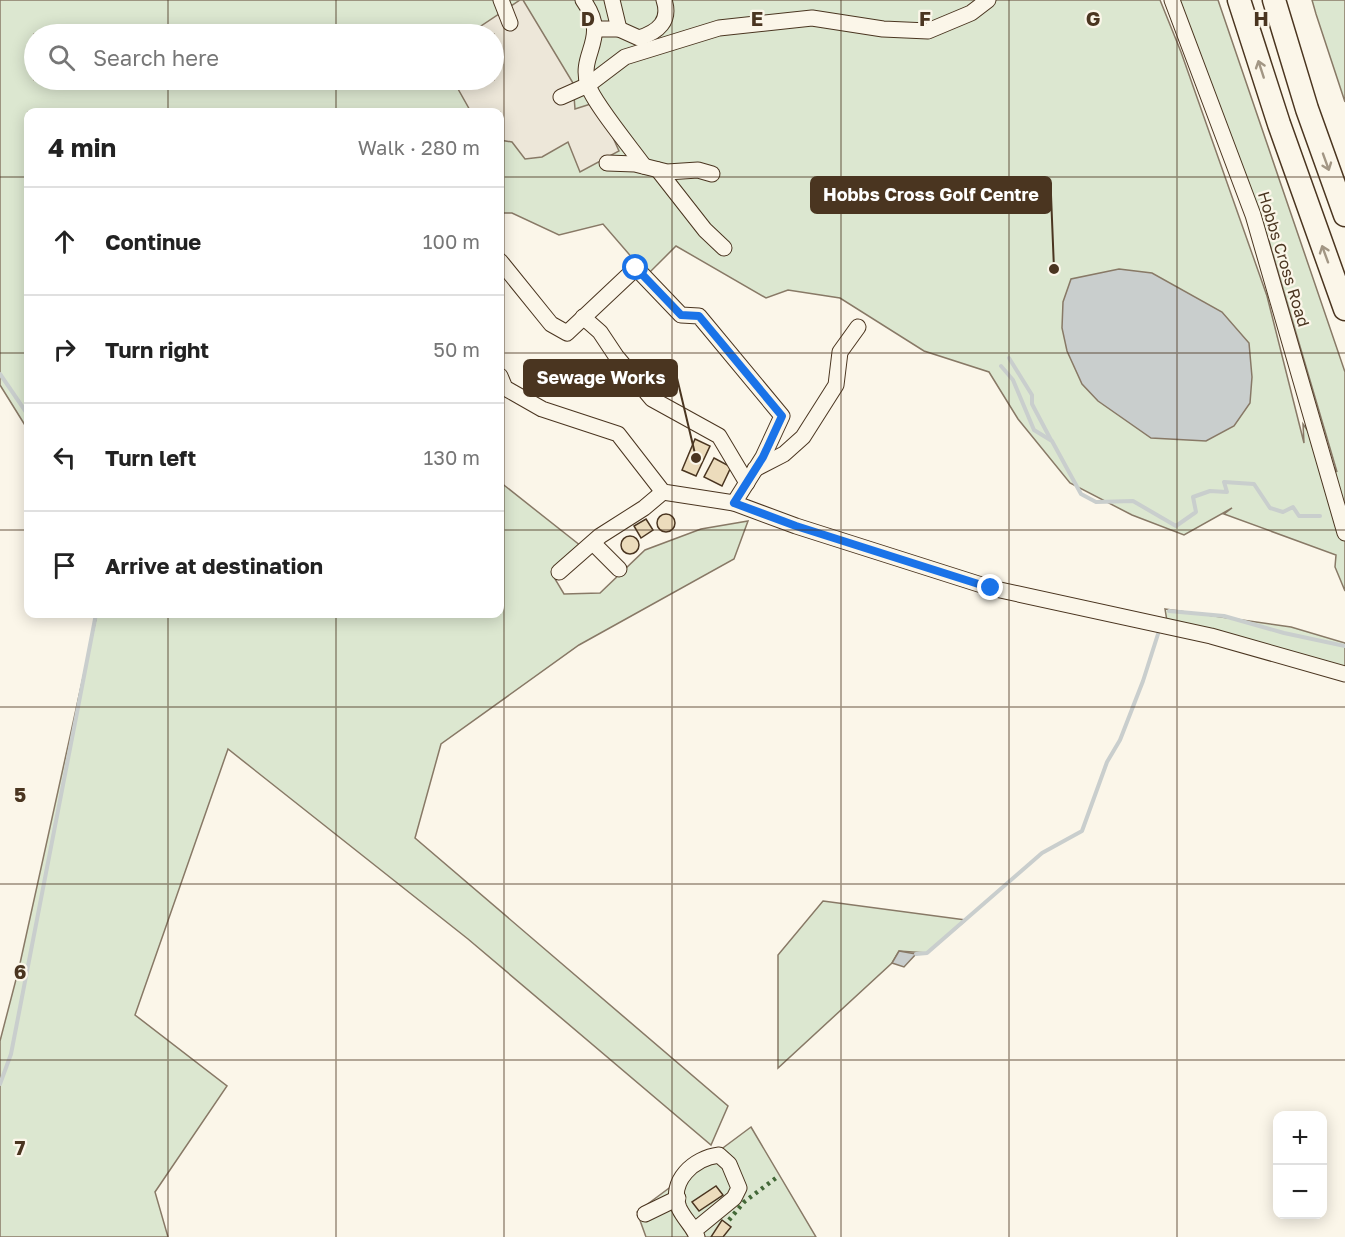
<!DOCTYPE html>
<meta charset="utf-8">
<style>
:root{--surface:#fff;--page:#f6f6f6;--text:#222;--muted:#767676;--line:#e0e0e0}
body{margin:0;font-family:"Golos Text",sans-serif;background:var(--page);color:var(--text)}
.controls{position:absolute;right:18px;bottom:18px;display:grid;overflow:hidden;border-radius:12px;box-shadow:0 3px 15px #0003}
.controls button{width:54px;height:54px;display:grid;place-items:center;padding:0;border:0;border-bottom:2px solid var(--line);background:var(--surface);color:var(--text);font:30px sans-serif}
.stop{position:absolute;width:18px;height:18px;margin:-14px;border:4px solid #1a73e8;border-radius:50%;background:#fff}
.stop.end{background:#1a73e8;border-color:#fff;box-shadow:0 2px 6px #0008}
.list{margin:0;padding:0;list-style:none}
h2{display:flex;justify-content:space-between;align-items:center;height:78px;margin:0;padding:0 24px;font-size:26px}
h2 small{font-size:20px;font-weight:400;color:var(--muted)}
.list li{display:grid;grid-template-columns:39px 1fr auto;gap:18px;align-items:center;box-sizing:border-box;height:108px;padding:0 24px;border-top:2px solid var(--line)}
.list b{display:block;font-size:22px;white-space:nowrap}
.list em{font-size:20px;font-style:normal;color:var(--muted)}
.icon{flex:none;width:33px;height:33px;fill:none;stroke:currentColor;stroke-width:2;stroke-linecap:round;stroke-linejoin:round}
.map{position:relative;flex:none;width:1345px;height:1237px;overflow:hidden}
.search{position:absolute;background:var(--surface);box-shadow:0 3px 15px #0003;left:24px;top:24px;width:480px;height:66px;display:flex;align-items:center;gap:15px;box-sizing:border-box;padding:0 21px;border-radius:33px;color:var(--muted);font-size:22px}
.panel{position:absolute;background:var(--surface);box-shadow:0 3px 15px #0003;left:24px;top:108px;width:480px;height:510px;border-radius:12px}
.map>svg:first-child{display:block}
.green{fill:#dce7d0;stroke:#887966;stroke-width:1.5;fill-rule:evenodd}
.parking{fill:#ede7d9;stroke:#887966;stroke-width:1.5}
.water{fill:#c9cecd;stroke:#887966;stroke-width:1.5}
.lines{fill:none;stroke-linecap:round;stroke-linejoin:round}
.stream{stroke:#c9cecd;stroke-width:4}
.building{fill:#ecdcbc;stroke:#4a3520;stroke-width:1.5}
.minor-casing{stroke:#4a3520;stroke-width:17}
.highway-casing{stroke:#4a3520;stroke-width:25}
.minor{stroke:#fbf6e9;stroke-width:15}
.highway{stroke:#fbf6e9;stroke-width:22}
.hedge{stroke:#436837;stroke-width:4.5;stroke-dasharray:3 4.5;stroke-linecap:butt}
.oneway{stroke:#a29684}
.route{stroke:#1a73e8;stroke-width:8}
.grid{fill:none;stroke:#4a3520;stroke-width:1.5;stroke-opacity:0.55}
.labels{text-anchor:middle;stroke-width:4.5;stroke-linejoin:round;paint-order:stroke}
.street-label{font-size:16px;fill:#4a3520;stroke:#fbf6e9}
.grid-label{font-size:20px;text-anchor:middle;font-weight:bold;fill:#4a3520;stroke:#fbf6e9;stroke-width:4.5;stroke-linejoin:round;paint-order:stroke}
.leader{fill:none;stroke:#4a3520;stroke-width:2}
.callout-dot{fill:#4a3520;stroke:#fbf6e9;stroke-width:2}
.callout{fill:#4a3520;stroke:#4a3520;stroke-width:2}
.callout-label{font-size:18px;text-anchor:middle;font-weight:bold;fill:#fff}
</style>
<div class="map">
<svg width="1345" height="1237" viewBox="0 0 1345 1237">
<rect width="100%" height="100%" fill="#fbf6e9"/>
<g class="green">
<path d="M 0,0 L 1160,0 L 1181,52 L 1267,296 L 1304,443 L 1303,424 L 1337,472 L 1269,241 L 1171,0 L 1218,0 L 1345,372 L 1345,591 L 1335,567 L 1336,555 L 1224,514 L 1232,508 L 1184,535 L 1132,515 L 1070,483 L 1018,419 L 989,372 L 924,351 L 840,298 L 788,290 L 766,298 L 676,246 L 647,275 L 603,224 L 559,235 L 512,213 L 500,213 L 500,112 L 28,112 L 28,430 L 0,385 ZM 34,34 L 494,34 L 494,80 L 34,80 Z"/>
<path d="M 1312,0 L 1345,0 L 1345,102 L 1316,14 Z"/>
<path d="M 500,482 L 581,546 L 552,574 L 564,594 L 600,593 L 645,550 L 701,529 L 748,521 L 734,559 L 579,645 L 441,744 L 415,838 L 728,1106 L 711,1145 L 468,939 L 228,749 L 135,1015 L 227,1086 L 155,1192 L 168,1237 L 0,1237 L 0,1041 L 19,968 L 97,614 L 500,614 Z"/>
<path d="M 1165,609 L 1291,627 L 1345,643 L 1345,670 L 1167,621 Z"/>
<path d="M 823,901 L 966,920 L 927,953 L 899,951 L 892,963 L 778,1068 L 778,955 Z"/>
<path d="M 751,1127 L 816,1237 L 646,1237 L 637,1212 Z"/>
</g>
<path class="parking" d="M 520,0 L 523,0 L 573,83 L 575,109 L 597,102 L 619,151 L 580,172 L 568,142 L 542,157 L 525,159 L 512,142 L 500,140 L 500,112 L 471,112 L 453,80 L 494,80 L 494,34 L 469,34 Z"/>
<g class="water">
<path d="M 1119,269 L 1152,273 L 1222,312 L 1249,343 L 1252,377 L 1250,403 L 1234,426 L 1206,441 L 1151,438 L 1098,401 L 1082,384 L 1067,351 L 1062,328 L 1063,302 L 1071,279 Z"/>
<path d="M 899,951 L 916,954 L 904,967 L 892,963 Z"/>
</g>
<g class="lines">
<g class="stream">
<path d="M 1009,358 L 1032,395 L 1032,404 L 1051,440"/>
<path d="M 1001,366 L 1013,380 L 1034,430 L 1052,441 L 1081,494 L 1096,502 L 1133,501 L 1176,526 L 1196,512 L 1193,497 L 1210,491 L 1227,492 L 1224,482 L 1254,484 L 1270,508 L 1283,512 L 1293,507 L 1299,516 L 1320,516"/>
<path d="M 0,374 L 28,415"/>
<path d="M 1169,611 L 1224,616 L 1284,633 L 1345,646"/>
<path d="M 916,954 L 927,953 L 1042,853 L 1082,831 L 1107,762 L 1120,740 L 1143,681 L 1158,634"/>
<path d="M 0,1084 L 11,1054 L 96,614"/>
</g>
</g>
<g class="building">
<path d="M 695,439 L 710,446 L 696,476 L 682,470 Z"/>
<path d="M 714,458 L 731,467 L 722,486 L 704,477 Z"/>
<circle cx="666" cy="523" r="9"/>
<path d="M 646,519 L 653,530 L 641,538 L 634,526 Z"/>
<circle cx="630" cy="545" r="9"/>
<path d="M 716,1186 L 723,1195 L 699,1211 L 692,1202 Z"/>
<path d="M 722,1220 L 731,1227 L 723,1237 L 711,1237 Z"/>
</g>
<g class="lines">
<defs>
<g id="minor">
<path d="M 501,0 L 510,23"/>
<path d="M 583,0 C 611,39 578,52 588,85 C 593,102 631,148 644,166"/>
<path d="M 612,0 L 619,29"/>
<path d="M 1172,0 L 1253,215 L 1345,533"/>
<path d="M 596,29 L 619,29 L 639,38 C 658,32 671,21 664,0"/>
<path d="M 561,97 L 588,85 L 625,57 L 719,28 L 812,18 L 883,29 L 928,31 L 971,13 L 988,0"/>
<path d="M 607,163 L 635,164 L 667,172 L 698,170 L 712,174"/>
<path d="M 658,170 L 705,230 L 724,248"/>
<path d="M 500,261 L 551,324 L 567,333 L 636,268 L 681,315 L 699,316 L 782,416 L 763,457 L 734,503"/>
<path d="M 583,317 L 600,332 L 616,356 L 652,399 L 719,436 L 747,483"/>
<path d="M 500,376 L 505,388 L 542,409 L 618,434 L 663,492 L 734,503 L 796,526 L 991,588 L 1211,636 L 1345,674"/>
<path d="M 755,469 L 784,454 L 803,437 L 836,385 L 840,352 L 858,327"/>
<path d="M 593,543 L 619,569"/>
<path d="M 559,572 L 600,536 L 644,508 L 663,492"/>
<path d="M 645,1214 L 678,1198"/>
<path d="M 695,1230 L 734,1198 L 739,1188 L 729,1164 L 719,1155 C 694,1158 668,1181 679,1208 C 684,1219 693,1226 697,1237"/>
</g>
<g id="highway">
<path d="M 1239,0 L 1279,124 L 1345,309"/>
<path d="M 1274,0 L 1307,109 L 1345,215"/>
</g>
</defs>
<use href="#minor" class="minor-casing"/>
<use href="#highway" class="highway-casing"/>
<use href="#minor" class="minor"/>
<use href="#highway" class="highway"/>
<path class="hedge" d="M 729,1220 L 744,1202 L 776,1178"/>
</g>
<defs><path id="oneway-shaft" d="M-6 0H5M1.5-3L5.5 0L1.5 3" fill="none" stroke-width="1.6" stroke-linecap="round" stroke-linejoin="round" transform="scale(1.5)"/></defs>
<g class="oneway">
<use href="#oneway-shaft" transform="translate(1261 69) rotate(-108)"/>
<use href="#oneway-shaft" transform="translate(1326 162) rotate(70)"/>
<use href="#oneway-shaft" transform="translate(1325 254) rotate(-110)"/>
</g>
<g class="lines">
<path class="route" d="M 636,268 L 681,315 L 699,316 L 782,416 L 763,457 L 734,503 L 796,526 L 991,588"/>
</g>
<path class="grid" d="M 168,0 L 168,34M 336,0 L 336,34M 504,0 L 504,1237M 672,0 L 672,1237M 841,0 L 841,1237M 1009,0 L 1009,1237M 1177,0 L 1177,1237M 168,80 L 168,112M 336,80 L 336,112M 0,177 L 28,177M 500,177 L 1345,177M 0,353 L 28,353M 500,353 L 1345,353M 0,530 L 28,530M 500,530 L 1345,530M 168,614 L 168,1237M 336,614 L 336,1237M 0,707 L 1345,707M 0,884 L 1345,884M 0,1060 L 1345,1060"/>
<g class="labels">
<g class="street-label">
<text transform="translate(1284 259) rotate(73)" y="6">Hobbs Cross Road</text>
</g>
</g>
<g class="grid-label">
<text x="588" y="26">D</text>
<text x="757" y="26">E</text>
<text x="925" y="26">F</text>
<text x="1093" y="26">G</text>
<text x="1261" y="26">H</text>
<text x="20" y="802">5</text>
<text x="20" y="979">6</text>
<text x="20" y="1155">7</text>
</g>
<path class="leader" d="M1054 269L1051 195M696 458L677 378"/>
<g class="callout-dot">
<circle cx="1054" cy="269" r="6"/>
<circle cx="696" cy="458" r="6"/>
</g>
<g class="callout">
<rect x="811" y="177" width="240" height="36" rx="6"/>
<rect x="524" y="360" width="153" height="36" rx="6"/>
</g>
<g class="callout-label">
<text x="931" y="201">Hobbs Cross Golf Centre</text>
<text x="601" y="384">Sewage Works</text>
</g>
</svg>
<div class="controls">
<button>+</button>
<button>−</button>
</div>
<div class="stop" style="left:636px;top:268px"></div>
<div class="stop end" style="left:991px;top:588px"></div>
<div class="search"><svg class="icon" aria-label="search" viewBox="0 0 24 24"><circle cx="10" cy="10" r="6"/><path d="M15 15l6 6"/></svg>Search here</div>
<section class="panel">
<h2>4 min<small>Walk · 280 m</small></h2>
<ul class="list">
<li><svg class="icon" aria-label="ahead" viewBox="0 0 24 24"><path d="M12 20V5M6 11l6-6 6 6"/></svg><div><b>Continue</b></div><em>100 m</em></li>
<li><svg class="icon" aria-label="right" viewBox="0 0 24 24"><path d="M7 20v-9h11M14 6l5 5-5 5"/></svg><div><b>Turn right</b></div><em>50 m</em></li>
<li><svg class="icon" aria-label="left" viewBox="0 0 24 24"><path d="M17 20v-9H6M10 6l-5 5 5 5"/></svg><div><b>Turn left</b></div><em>130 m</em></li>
<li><svg class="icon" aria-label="arrive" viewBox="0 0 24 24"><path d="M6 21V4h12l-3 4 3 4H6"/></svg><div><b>Arrive at destination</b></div></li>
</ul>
</section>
</div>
